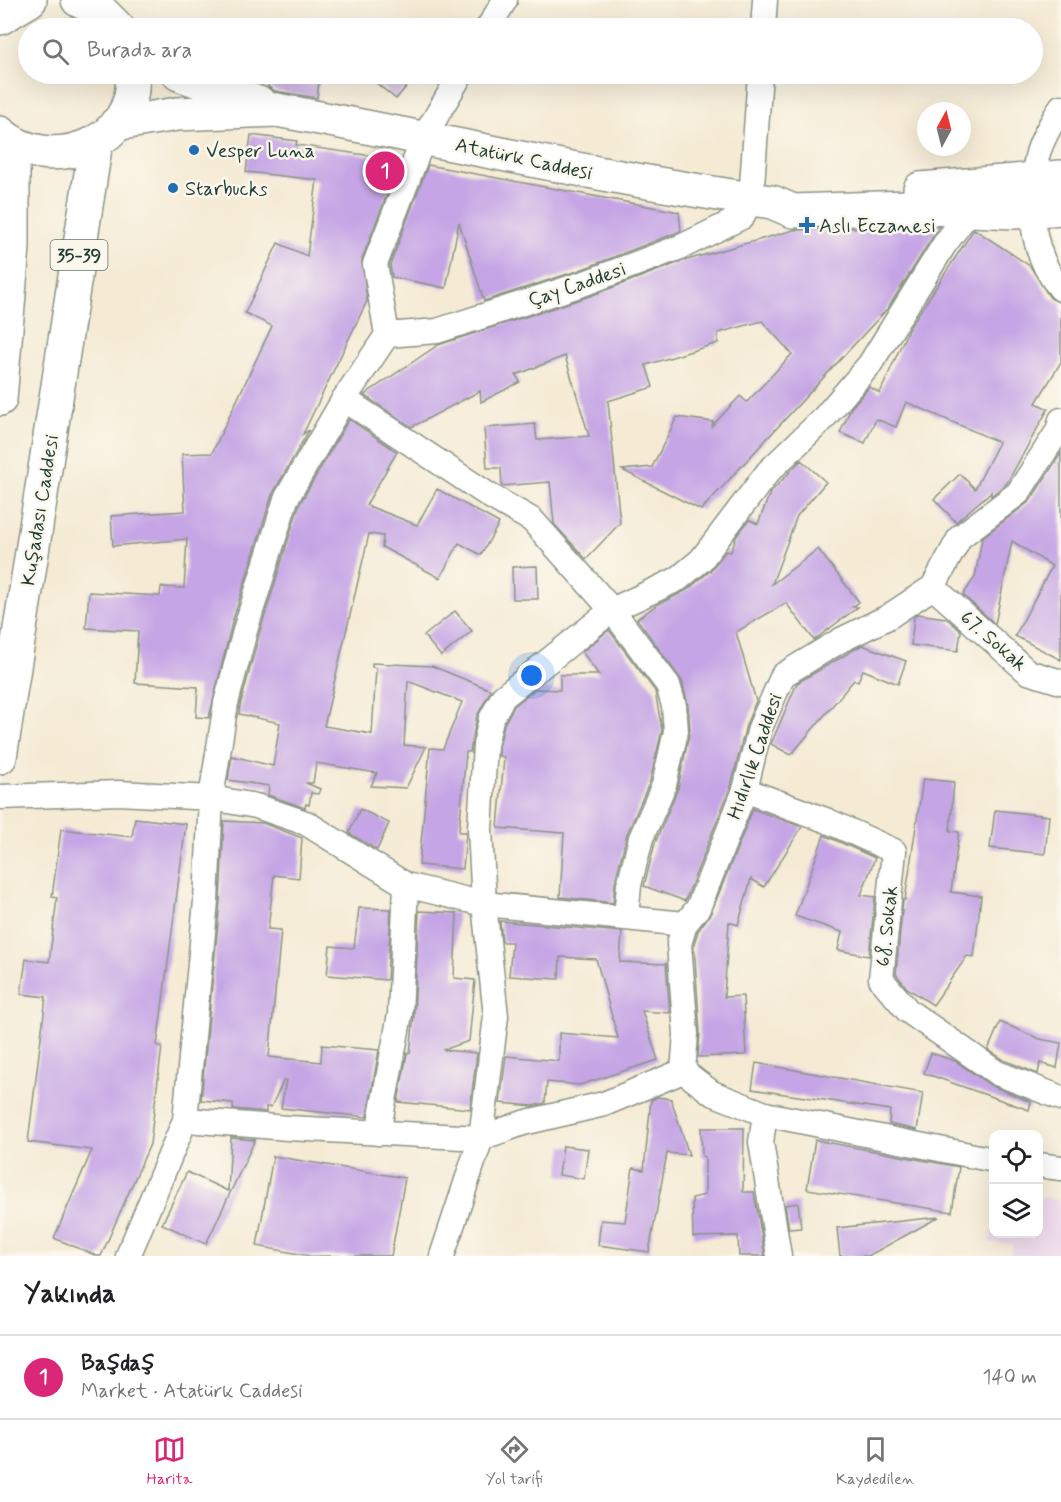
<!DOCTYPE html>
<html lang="tr">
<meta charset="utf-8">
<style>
:root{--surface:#fff;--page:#f2f2f2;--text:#202124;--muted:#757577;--line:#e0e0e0;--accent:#db2777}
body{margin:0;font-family:Mynerve,sans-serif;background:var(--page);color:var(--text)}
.controls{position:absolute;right:18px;bottom:18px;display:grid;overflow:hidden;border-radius:12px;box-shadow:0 6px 24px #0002}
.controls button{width:54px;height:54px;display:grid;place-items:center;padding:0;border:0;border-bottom:2px solid var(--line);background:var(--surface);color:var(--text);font:30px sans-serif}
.compass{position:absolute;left:917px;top:102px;width:54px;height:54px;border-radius:50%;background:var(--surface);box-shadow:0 6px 24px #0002;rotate:7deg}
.you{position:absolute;left:532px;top:676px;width:21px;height:21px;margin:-15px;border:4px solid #fff;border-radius:50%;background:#1a73e8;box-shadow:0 0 0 9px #1a73e833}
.badge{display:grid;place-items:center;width:39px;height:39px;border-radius:50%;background:var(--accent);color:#fff;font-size:20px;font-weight:700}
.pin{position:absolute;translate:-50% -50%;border:3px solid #fff;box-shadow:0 2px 6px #0006}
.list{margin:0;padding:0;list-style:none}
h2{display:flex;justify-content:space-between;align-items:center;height:78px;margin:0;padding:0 24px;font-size:26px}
h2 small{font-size:20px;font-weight:400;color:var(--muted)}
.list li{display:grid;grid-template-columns:39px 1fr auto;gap:18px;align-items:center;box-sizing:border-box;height:84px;padding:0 24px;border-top:2px solid var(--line)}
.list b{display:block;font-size:22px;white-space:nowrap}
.list p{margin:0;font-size:20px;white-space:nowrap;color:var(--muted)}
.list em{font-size:20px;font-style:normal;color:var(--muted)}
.icon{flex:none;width:33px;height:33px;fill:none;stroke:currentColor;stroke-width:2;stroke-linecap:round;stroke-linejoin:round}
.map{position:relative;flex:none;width:1061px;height:1256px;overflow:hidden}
.search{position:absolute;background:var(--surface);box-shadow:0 6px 24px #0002;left:18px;right:18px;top:18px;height:66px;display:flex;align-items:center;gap:15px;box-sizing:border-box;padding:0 21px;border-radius:33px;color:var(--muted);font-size:22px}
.sheet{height:162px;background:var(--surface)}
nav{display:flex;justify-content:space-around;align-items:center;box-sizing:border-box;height:84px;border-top:2px solid var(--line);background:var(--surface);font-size:16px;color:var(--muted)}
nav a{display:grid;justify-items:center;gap:3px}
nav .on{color:var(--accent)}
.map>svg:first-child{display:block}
.built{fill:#ead1ec}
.building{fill:#c5a5e5}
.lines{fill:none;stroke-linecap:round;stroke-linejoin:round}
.street-casing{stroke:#8a9484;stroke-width:27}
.secondary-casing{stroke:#8a9484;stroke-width:36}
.primary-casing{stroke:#8a9484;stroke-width:36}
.street{stroke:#fff;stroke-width:24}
.secondary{stroke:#fff;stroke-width:33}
.primary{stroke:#fff;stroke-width:33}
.poi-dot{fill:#1f6fb2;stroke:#fbf7ec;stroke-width:2}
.labels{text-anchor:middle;stroke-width:5;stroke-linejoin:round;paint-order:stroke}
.shield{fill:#fbf7ec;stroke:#61756b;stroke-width:1.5}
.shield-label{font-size:18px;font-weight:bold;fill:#1f3d34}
.poi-label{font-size:20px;fill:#1f3d34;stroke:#fbf7ec;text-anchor:start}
.street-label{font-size:20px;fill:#1f3d34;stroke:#fbf7ec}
</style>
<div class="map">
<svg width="1061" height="1256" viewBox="0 0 1061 1256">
<rect width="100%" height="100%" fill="#fbf7ec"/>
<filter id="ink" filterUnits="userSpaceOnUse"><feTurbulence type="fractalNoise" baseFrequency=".0167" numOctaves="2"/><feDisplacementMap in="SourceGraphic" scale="12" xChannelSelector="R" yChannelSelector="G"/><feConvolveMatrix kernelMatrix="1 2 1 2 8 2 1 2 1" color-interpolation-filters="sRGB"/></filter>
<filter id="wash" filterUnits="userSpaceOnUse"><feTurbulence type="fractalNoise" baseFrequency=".008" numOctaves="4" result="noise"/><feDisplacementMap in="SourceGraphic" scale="24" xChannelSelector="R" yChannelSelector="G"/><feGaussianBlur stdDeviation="1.35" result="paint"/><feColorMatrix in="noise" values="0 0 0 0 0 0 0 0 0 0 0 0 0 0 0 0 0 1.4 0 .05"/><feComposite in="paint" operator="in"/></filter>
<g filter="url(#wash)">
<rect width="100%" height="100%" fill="#f5ebd5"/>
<path class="built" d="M 1039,1197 L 1061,1200 L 1061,1256 L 1011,1256 L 1013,1244 L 989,1242 L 993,1227 L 994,1234 L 1038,1234 Z"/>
<g id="blocks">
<g class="building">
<path d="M 270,74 L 320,74 L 317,98 L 275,91 L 268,87 Z"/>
<path d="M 365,74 L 417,74 L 396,99 Z"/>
<path d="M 251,135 L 297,141 L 296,145 L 386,158 L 396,171 L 362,259 L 367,301 L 303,434 L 309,430 L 272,495 L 232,623 L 209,718 L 196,717 L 198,687 L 135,683 L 138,631 L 86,628 L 89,592 L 160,596 L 161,587 L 184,588 L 187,539 L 113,546 L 111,516 L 185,511 L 182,454 L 212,453 L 272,326 L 245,313 L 278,243 L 307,256 L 317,180 L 246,172 Z"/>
<path d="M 428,165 L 679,212 L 681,231 L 580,270 L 484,301 L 459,222 L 446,288 L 392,277 L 390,265 Z"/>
<path d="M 908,226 L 939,227 L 888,308 L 701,510 L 622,470 L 652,467 L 677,417 L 713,422 L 712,426 L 740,396 L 747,402 L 792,354 L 762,321 L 718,333 L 718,343 L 646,365 L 653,387 L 608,401 L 620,523 L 586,559 L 554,524 L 550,482 L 502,486 L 501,468 L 487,468 L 484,428 L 535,424 L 537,440 L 589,436 L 565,356 L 516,375 L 520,382 L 481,402 L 480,391 L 412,427 L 364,395 L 438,345 L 590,296 L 683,261 L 794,230 Z"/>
<path d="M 974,229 L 1030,266 L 1050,298 L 1061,303 L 1061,362 L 1036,403 L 1048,409 L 1007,483 L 991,496 L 991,492 L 956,522 L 934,499 L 960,474 L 975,489 L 999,442 L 906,402 L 896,427 L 876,419 L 865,443 L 840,433 L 851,408 L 869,387 L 880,393 L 908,330 Z"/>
<path d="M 349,419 L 397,452 L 366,505 L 417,525 L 437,489 L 499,523 L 481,555 L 459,543 L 440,578 L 382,547 L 383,536 L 369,534 L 324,726 L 372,734 L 376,668 L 372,667 L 372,663 L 432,666 L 491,690 L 477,716 L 470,752 L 466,752 L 459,832 L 466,832 L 463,869 L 419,865 L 430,748 L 443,749 L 462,702 L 408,681 L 404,745 L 426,747 L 406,788 L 371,786 L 377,773 L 316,763 L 313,783 L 306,783 L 320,789 L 318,794 L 311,793 L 309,805 L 306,804 L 305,808 L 268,795 L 269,786 L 228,780 L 232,756 L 273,766 L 280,723 L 239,714 L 240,706 L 260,631 L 299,505 Z"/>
<path d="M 1061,453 L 1061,660 L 1015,636 L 1052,566 L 1012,541 L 995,624 L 963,595 L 975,577 L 982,538 L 1030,501 Z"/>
<path d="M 801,460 L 826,482 L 797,516 L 772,584 L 818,549 L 859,602 L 853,607 L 858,607 L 814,640 L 786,603 L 736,632 L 756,701 L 746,725 L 731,786 L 685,901 L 644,886 L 655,843 L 678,788 L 690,730 L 688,705 L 682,681 L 637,619 L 657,605 L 687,590 L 710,571 L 726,551 L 731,552 L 736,537 L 749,520 L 758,524 L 770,493 Z"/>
<path d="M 537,566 L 538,599 L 513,599 L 512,567 Z"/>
<path d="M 455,611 L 472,631 L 441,656 L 424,636 Z"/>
<path d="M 917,614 L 946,618 L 961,631 L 958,651 L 911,645 L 914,617 Z"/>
<path d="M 609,630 L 655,691 L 662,730 L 650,781 L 627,834 L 615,882 L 613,903 L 560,897 L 564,833 L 498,828 L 504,757 L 499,756 L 499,747 L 504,724 L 514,706 L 535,689 L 560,690 L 560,675 L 599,675 L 582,652 Z"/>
<path d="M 862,645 L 906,661 L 898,684 L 863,670 L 858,681 L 854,680 L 791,755 L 771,744 L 797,683 Z"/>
<path d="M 923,779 L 954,782 L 950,831 L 959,832 L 951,892 L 981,896 L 974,957 L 967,956 L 933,1005 L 907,988 L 896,974 L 903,900 L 905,900 Z"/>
<path d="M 360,809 L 389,823 L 377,850 L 349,833 Z"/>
<path d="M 753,809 L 802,827 L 764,887 L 751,879 L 738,925 L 729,922 L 724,997 L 743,996 L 746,1055 L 698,1057 L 700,1033 L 694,944 L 698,931 L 711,913 Z"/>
<path d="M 995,810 L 1049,816 L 1045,854 L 990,848 Z"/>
<path d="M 135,818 L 186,824 L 157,1046 L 162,1046 L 150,1144 L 101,1256 L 97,1256 L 54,1238 L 92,1150 L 28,1142 L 46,997 L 21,994 L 26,959 L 49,962 L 57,898 L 52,897 L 61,829 L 132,837 Z"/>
<path d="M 224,821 L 263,823 L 302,838 L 299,878 L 274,875 L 268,929 L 281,930 L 269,1057 L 321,1062 L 322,1045 L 379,1050 L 367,1117 L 281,1108 L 286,1080 L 284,1080 L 271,1107 L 266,1107 L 266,1112 L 233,1109 L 233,1103 L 201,1100 L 220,902 Z"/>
<path d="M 824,835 L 875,858 L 861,895 L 875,897 L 869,956 L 838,950 L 842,932 L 795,916 Z"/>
<path d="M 359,908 L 391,909 L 387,980 L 327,975 L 330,946 L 354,948 Z"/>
<path d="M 419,911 L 457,913 L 454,978 L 475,980 L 469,1041 L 443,1050 L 477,1053 L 470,1109 L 398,1102 L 407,1053 L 410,1053 L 414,1015 Z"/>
<path d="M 500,921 L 622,932 L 620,962 L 666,964 L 670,1013 L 642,1011 L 658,1060 L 580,1085 L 547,1082 L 545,1103 L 533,1106 L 500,1103 L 506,1056 L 559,1061 L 559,1033 L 618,1038 L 596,959 L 560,957 L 559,979 L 509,976 L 512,942 L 502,942 Z"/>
<path d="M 1000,1022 L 1040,1039 L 1061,1043 L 1057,1068 L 1040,1063 L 1038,1074 L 1004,1060 L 988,1050 Z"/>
<path d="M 931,1053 L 955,1061 L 992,1086 L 1031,1102 L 1029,1110 L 924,1073 Z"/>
<path d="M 756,1063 L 923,1093 L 917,1130 L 889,1124 L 890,1110 L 752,1089 Z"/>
<path d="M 657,1097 L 671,1099 L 689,1155 L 667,1153 L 649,1252 L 598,1245 L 601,1220 L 625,1222 L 633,1168 L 644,1170 L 651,1100 Z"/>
<path d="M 701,1128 L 744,1128 L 743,1192 L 754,1192 L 765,1256 L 739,1256 L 738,1236 L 693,1237 L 692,1198 L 705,1195 L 705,1157 L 702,1156 Z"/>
<path d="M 231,1138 L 255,1140 L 206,1244 L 162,1224 L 187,1172 L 228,1191 Z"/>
<path d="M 815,1140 L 959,1167 L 952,1212 L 807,1189 Z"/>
<path d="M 563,1146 L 588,1149 L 584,1179 L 559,1175 Z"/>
<path d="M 273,1156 L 405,1178 L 391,1256 L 310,1256 L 257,1246 Z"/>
<path d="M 798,1203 L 801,1228 L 789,1229 L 785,1205 Z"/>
<path d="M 939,1217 L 868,1256 L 840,1256 L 837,1228 Z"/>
</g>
</g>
</g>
<g filter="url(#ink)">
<use href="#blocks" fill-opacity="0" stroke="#8a9484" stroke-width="1.5"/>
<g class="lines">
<defs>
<g id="street">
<path d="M 488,28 L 505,0"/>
<path d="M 763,28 L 765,0"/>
<path d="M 1061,107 C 1052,123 1041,139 1037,157 C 1027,201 1030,255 1061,289"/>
<path d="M 387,335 L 437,331 L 585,283 L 683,246 L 742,217 L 751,199 L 760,74"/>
<path d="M 344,399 L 490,496 L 532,520 L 612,610 L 668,685 L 674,706 L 676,731 L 664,785 L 641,838 L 629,885 L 626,917"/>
<path d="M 933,587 L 1028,672 L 1061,682"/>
<path d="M 745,790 L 828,821 L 894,851 L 881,979 L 908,1011 L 997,1073 L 1061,1098"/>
<path d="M 0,797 L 119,793 L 211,798 L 256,806 L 306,823 L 406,885 L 484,904 L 685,924"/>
<path d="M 683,1071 L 686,1034 L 679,944 L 685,924 L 698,908 L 745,790 L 760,728 L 783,675 L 841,640 L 888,617 L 933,587 L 960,537 L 1018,493 L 1058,431 L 1061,420"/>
<path d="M 683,1071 L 712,1093 L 765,1114 L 994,1160"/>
<path d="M 765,1114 L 761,1142 L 779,1256"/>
<path d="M 185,1120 L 288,1128 L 481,1138 L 523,1123 L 604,1104 L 683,1071"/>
<path d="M 378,1133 L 400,1014 L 406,885"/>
<path d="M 1038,1165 L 1061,1168"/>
<path d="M 128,1256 L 185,1120 L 206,901 L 211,798 L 226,703 L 246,627 L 286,499 L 344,399 L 387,335 L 375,264 L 424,137 L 461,74"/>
<path d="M 442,1256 L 481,1138 L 496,1016 L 484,904 L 480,829 L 485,745 L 491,719 L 503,697 L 612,610 L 678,579 L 701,560 L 768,472 L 823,419 L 870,364 L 944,245 L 971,209"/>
</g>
<g id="secondary">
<path d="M 277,110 C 442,140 606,179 772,202 L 793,211 L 908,207 L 1014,212 L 1061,208"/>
<path d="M 920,189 L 1061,177"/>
</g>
<g id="primary">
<path d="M 78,0 L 101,11 L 118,28"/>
<path d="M 0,18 L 30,0"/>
<path d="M 179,74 L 261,104"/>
<path d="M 116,124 L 177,114 L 277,110"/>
<path d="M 0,133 C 49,177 139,143 132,74"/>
<path d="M 0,399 L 13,247 L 13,144"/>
<path d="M 0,757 L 96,142"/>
</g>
</defs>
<use href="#street" class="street-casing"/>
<use href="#secondary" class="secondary-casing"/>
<use href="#primary" class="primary-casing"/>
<use href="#street" class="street"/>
<use href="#secondary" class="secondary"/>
<use href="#primary" class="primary"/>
</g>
</g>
<g class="poi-dot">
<circle cx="194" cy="150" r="6"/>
<circle cx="173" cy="188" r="6"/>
<path d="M804 216h6v6h6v6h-6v6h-6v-6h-6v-6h6z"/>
</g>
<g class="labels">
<rect class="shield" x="50.5" y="240" width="57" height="30" rx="4.5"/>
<g class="shield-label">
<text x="79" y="261">35-39</text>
</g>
<g class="poi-label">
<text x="206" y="157">Vesper Luna</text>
<text x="185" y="195">Starbucks</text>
<text x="819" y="232">Aslı Eczanesi</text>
</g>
<g class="street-label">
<text transform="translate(524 158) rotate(12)" y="7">Atatürk Caddesi</text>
<text transform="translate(577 284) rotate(-19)" y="7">Çay Caddesi</text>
<text transform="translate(39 510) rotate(-81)" y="7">Kuşadası Caddesi</text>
<text transform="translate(994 640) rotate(41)" y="7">67. Sokak</text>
<text transform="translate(754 756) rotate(-71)" y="7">Hıdırlık Caddesi</text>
<text transform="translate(886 926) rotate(-84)" y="7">68. Sokak</text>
</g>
</g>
</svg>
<div class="controls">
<button><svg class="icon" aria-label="locate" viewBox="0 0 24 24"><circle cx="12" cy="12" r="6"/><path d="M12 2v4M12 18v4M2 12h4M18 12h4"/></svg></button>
<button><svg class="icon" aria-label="layers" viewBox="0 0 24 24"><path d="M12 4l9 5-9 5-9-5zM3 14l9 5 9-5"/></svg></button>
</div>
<svg class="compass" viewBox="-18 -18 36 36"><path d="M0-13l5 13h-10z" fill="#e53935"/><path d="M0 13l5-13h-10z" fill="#757577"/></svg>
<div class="you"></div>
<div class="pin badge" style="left:385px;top:171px">1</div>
<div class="search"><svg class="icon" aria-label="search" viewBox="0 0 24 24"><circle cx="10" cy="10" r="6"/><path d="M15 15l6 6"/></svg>Burada ara</div>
</div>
<section class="sheet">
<h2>Yakında<small></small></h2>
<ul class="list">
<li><span class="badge">1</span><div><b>Başdaş</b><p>Market · Atatürk Caddesi</p></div><em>140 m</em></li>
</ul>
</section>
<nav>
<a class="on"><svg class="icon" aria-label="map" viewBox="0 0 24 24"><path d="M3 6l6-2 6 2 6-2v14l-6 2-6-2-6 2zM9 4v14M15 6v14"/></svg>Harita</a>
<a><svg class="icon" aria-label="directions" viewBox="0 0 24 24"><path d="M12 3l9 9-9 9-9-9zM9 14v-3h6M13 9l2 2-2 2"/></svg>Yol tarifi</a>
<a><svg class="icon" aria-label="saved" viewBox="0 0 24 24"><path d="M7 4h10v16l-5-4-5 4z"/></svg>Kaydedilen</a>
</nav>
